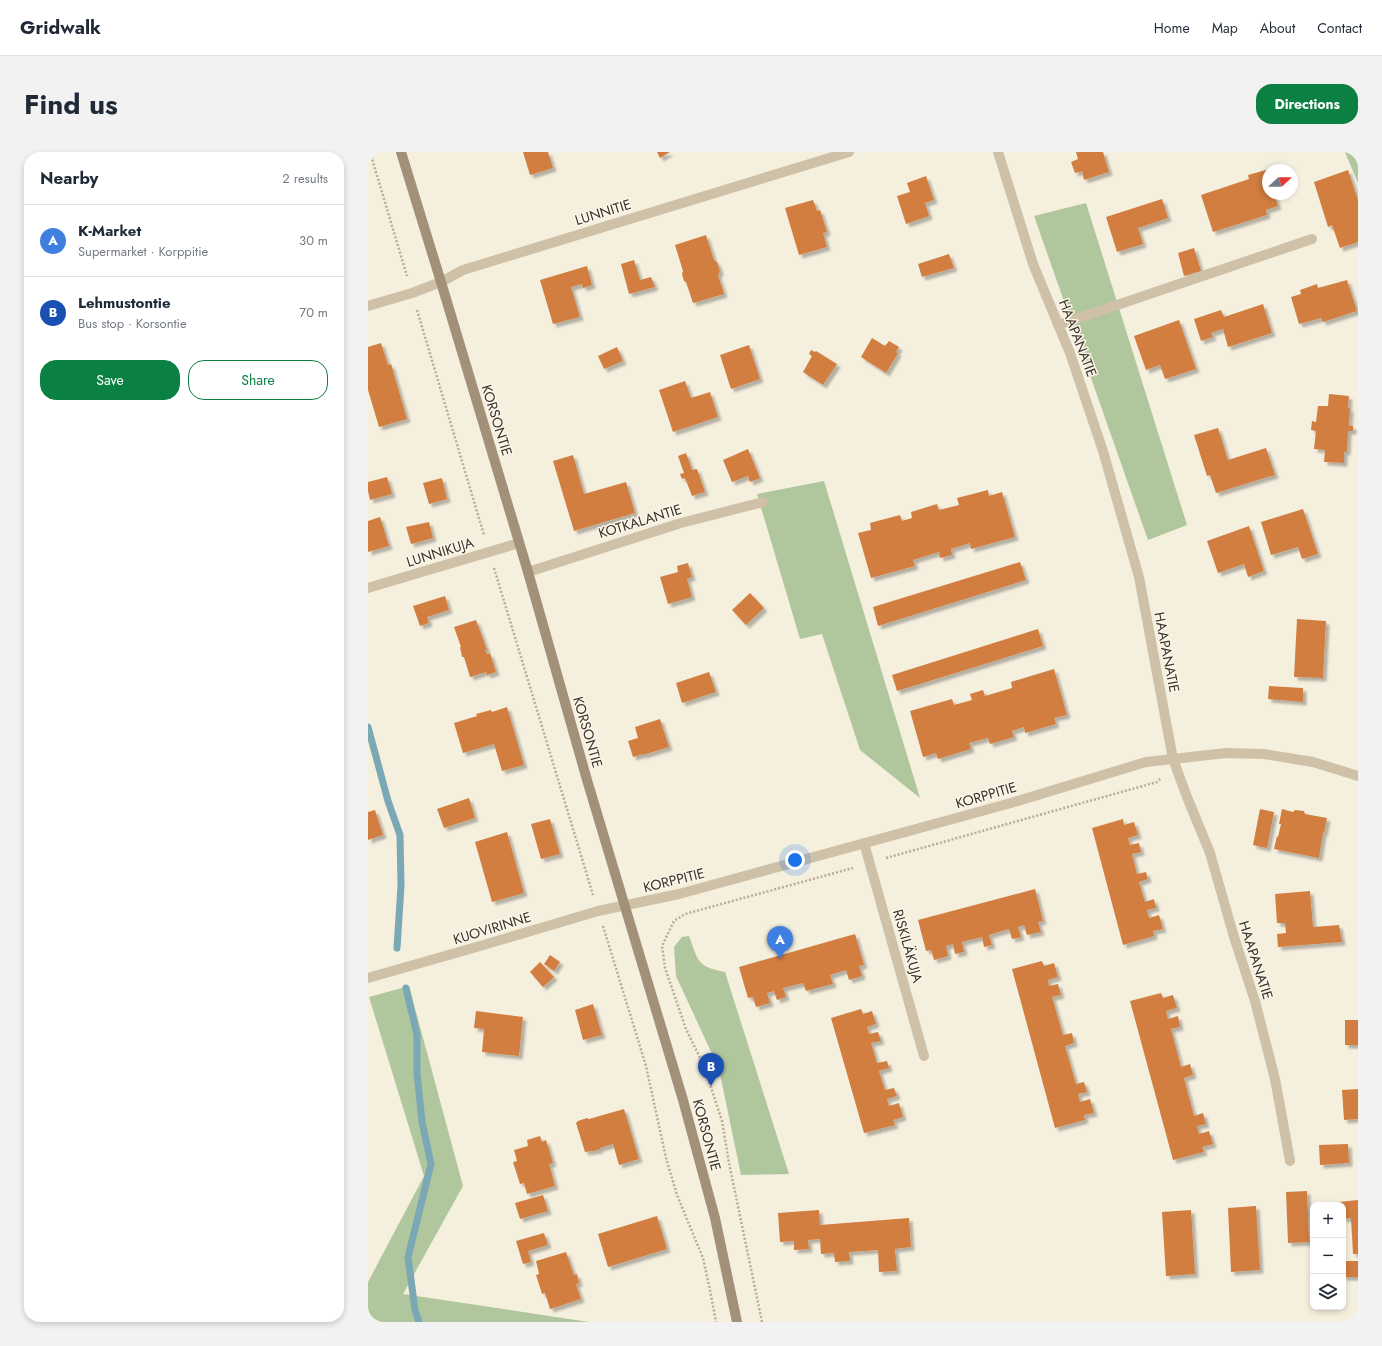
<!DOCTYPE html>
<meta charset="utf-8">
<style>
:root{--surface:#fff;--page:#f2f2f3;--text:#1f2937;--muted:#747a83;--line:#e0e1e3;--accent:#0b8043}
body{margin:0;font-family:Jost,sans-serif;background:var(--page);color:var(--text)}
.controls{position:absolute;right:12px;bottom:12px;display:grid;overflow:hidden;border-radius:8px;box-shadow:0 2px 6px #0003}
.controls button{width:36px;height:36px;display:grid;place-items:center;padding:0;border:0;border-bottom:1px solid var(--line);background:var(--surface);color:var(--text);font:20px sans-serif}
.compass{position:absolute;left:894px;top:12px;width:36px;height:36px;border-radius:50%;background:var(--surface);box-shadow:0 2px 6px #0003;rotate:68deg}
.you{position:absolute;left:427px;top:708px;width:14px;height:14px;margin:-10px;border:3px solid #fff;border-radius:50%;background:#1a73e8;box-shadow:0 0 0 6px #1a73e833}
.badge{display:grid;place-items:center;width:26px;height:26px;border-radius:50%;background:var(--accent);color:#fff;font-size:13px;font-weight:700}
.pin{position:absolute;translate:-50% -33px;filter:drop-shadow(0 1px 2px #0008)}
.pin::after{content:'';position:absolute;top:21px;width:14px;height:12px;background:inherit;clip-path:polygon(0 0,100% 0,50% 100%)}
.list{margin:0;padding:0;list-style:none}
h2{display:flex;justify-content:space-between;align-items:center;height:52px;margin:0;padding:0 16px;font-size:17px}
h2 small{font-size:13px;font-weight:400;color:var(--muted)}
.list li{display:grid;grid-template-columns:26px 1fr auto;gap:12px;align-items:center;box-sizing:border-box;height:72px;padding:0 16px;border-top:1px solid var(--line)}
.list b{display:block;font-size:15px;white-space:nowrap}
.list p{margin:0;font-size:13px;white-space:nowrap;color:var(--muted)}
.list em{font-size:13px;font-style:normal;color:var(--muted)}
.actions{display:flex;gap:8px;padding:12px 16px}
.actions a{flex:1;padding:9px 0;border:1px solid var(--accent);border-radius:16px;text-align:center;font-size:14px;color:var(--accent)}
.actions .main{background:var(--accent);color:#fff}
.icon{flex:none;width:22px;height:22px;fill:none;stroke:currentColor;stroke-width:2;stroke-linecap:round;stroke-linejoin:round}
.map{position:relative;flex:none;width:990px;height:1170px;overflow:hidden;border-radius:16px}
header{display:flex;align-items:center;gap:24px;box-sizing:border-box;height:56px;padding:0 20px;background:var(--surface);border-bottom:1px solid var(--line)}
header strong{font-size:19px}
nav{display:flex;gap:22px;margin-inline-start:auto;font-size:14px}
.intro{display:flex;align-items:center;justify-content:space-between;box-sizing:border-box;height:96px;padding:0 24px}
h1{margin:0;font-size:28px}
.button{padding:10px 18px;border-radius:16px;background:var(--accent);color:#fff;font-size:14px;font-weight:700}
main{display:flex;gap:24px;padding:0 24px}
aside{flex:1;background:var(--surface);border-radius:16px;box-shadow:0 2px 6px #0003}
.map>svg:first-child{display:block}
.green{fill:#b0c69c}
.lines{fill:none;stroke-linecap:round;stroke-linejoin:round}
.stream{stroke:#7aa8b5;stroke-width:7}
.building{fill:#d17e40;filter:url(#shadow)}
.path{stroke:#bbab92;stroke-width:2.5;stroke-dasharray:2 2;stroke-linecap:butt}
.service{stroke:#cfc1a8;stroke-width:10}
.minor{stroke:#cfc1a8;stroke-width:10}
.secondary{stroke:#a39079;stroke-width:10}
.labels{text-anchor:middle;stroke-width:3;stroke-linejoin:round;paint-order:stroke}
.street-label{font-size:14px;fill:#3b3229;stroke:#fcf7eb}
</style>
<header>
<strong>Gridwalk</strong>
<nav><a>Home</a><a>Map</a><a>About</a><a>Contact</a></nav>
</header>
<div class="intro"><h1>Find us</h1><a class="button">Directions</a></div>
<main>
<aside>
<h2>Nearby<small>2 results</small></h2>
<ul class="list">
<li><span class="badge" style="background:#3f7fe0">A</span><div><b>K-Market</b><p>Supermarket · Korppitie</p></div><em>30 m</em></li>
<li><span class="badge" style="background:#1a4fb4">B</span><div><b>Lehmustontie</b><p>Bus stop · Korsontie</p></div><em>70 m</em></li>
</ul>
<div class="actions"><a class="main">Save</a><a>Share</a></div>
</aside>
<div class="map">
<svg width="990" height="1170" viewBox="0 0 990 1170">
<defs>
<filter id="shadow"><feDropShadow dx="3.5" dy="3.5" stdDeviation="1" flood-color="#0004"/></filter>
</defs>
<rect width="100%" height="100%" fill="#f5efde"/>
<g class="green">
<path d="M 977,0 L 990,0 L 990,31 Z"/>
<path d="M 718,51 L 819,373 L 780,388 L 666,64 Z"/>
<path d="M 456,329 L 552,646 L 492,598 L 454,482 L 432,487 L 389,342 Z"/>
<path d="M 321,784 C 331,810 328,814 357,820 L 421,1022 L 373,1023 L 351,917 L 308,824 L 306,795 L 314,785 Z"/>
<path d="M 41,834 L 95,1034 L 35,1142 L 221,1170 L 0,1170 L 0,1130 L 56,1024 L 1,845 Z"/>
</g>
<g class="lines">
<g class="stream">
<path d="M 0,575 L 20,649 L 32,683 L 33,734 L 29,796"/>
<path d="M 38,836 L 49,883 L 49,921 L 54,970 L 63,1012 L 40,1105 L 47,1158 L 51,1170"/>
</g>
</g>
<g class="building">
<path d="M 155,0 L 180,0 L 185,16 L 162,23 Z"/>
<path d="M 289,0 L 302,0 L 292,6 Z"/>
<path d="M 708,0 L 735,0 L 741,20 L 716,28 L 714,19 L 707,21 L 703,10 L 710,7 Z"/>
<path d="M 898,18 L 900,25 L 900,42 L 906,42 L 910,54 L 898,58 L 899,63 L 845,80 L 833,43 L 881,27 L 880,23 Z"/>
<path d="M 980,18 L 990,48 L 990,90 L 972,96 L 964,73 L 960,75 L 946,30 Z"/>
<path d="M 558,24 L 566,48 L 557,51 L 561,64 L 538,72 L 529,44 L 542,40 L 539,31 Z"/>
<path d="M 794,47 L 800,66 L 770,76 L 775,92 L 749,100 L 738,65 Z"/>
<path d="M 445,48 L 449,59 L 452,58 L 459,80 L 455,81 L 459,95 L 431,103 L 417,56 Z"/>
<path d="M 338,83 L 346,108 L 349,110 L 352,119 L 350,123 L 356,142 L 325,151 L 318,130 L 316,129 L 314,122 L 315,119 L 307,93 Z"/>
<path d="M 826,96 L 833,119 L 816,124 L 810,101 Z"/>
<path d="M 581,102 L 586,116 L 554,125 L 550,112 Z"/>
<path d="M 266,108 L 272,128 L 283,125 L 287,135 L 261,142 L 253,112 Z"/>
<path d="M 219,114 L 224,133 L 215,136 L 214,132 L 203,135 L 212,165 L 185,172 L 172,128 Z"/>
<path d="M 979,128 L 989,159 L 955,170 L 953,166 L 931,172 L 923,145 L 933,142 L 932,138 L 949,132 L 950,136 Z"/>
<path d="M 895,152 L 904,181 L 860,195 L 855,177 L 843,181 L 845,185 L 833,189 L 826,167 L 853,158 L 856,165 Z"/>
<path d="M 811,168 L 828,217 L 797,227 L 792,213 L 778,218 L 766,184 Z"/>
<path d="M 504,186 L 517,194 L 521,189 L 531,195 L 528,200 L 530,201 L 518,221 L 493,205 Z"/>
<path d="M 13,191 L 20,213 L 23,212 L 39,267 L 11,275 L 0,238 L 0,195 Z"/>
<path d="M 381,193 L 392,227 L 363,237 L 352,203 Z"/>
<path d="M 249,195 L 255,209 L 236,217 L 230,204 Z"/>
<path d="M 443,198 L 447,200 L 448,199 L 469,212 L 455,233 L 435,220 L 444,204 L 441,202 Z"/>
<path d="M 317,229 L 323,246 L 342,240 L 350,265 L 305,280 L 291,238 Z"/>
<path d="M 961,242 L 981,244 L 980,256 L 982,256 L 981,274 L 985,274 L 985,279 L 980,279 L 979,300 L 976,300 L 976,311 L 956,310 L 957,298 L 946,297 L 948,279 L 943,278 L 944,269 L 948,270 L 950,254 L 960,254 Z"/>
<path d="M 850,276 L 860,308 L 898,296 L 907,323 L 848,341 L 842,323 L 839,324 L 826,283 Z"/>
<path d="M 380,297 L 392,326 L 382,330 L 380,324 L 364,330 L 355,308 Z"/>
<path d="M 318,301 L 324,318 L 329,317 L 337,340 L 324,344 L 317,326 L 314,327 L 312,322 L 316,321 L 310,304 Z"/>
<path d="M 205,303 L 216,342 L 258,330 L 267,361 L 206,379 L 185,309 Z"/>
<path d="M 19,325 L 24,342 L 2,348 L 0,339 L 0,330 Z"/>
<path d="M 74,326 L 79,347 L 61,352 L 55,331 Z"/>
<path d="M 620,338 L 621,344 L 634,340 L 647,385 L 603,397 L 602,391 L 583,397 L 584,403 L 572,406 L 571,400 L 545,408 L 547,414 L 503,426 L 490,381 L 503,378 L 502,371 L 532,363 L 534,369 L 544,366 L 543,360 L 569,352 L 571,358 L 591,353 L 589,346 Z"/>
<path d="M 935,357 L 950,402 L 934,407 L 930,395 L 903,403 L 893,370 Z"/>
<path d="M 12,365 L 21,394 L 0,400 L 0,369 Z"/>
<path d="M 61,370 L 65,386 L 43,392 L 38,375 Z"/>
<path d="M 881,374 L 896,419 L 880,425 L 876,412 L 850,421 L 839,389 Z"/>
<path d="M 652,410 L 658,428 L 510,474 L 505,455 Z"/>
<path d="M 320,411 L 324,425 L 319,427 L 324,445 L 300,452 L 292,425 L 310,420 L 309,414 Z"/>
<path d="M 382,441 L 396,456 L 378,473 L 364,458 Z"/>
<path d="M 77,444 L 81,458 L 59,465 L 61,471 L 52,474 L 45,454 Z"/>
<path d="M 929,467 L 958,469 L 955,526 L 926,525 Z"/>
<path d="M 108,468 L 119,498 L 117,498 L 119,502 L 122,501 L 128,520 L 119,523 L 118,520 L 102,525 L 96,505 L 94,505 L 92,495 L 93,495 L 86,475 Z"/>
<path d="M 670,477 L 675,494 L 529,539 L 524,523 Z"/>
<path d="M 686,517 L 699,563 L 686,566 L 688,572 L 657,581 L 656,575 L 644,579 L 646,585 L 622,592 L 620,586 L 601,591 L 603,597 L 570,607 L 568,601 L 555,605 L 542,559 L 584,547 L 586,553 L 604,548 L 602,542 L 615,538 L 617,544 L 644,536 L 643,530 Z"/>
<path d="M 341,520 L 348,540 L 314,551 L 308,531 Z"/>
<path d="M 901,534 L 935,536 L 935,550 L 900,547 Z"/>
<path d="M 139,555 L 156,613 L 134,619 L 126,592 L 95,601 L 86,571 L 109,564 L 108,562 L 123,558 L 124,560 Z"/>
<path d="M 292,567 L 301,595 L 275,603 L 275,602 L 265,605 L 260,589 L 270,586 L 267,575 Z"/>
<path d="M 101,646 L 107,666 L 76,676 L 69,657 Z"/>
<path d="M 892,657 L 906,660 L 899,696 L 885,693 Z"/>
<path d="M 914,657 L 925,660 L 927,658 L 936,659 L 937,662 L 959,666 L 956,681 L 955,680 L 951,706 L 906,697 L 909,684 L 910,685 L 913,672 L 911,672 Z"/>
<path d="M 7,658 L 15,683 L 0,688 L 0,660 Z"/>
<path d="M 182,667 L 192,702 L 173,707 L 163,672 Z"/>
<path d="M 755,667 L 756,673 L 766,670 L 770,683 L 760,686 L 762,693 L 771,691 L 773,700 L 764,702 L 769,722 L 778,720 L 780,727 L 771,730 L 777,750 L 786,747 L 788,756 L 779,758 L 781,766 L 791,763 L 795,777 L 785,779 L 786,784 L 755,793 L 724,676 Z"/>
<path d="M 139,680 L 156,741 L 124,750 L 107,690 Z"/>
<path d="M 667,737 L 675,769 L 670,770 L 673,780 L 659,783 L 656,773 L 650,775 L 653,785 L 644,787 L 641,777 L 621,783 L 624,793 L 616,795 L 614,785 L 594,790 L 596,800 L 587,802 L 585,792 L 578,794 L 580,804 L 566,808 L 563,798 L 558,799 L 550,768 Z"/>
<path d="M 942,739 L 945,775 L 971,773 L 974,790 L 910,795 L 909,782 L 918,781 L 917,771 L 909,771 L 907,742 Z"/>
<path d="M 487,782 L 496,813 L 491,814 L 494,824 L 481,828 L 478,818 L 462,823 L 465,832 L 438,839 L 435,831 L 415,836 L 418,845 L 409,848 L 406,839 L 399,841 L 402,851 L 388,855 L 385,845 L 380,846 L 371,815 Z"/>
<path d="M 182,803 L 192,810 L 186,819 L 176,812 Z"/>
<path d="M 674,809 L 676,814 L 686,811 L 690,825 L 680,828 L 681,834 L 690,832 L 693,843 L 684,845 L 695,883 L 704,881 L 706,891 L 697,894 L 708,932 L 716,930 L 719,940 L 710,942 L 712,950 L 722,947 L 726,961 L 716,963 L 717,968 L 687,976 L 644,817 Z"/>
<path d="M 172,810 L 186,825 L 175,835 L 162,820 Z"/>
<path d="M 793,841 L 795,846 L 805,843 L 809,856 L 798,859 L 800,867 L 810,864 L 812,875 L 803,877 L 813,915 L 822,912 L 825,923 L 816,926 L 826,964 L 835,961 L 838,972 L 829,974 L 831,982 L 841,979 L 845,992 L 834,995 L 836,1000 L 805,1008 L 762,849 Z"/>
<path d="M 225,852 L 234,883 L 215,888 L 207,858 Z"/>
<path d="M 493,857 L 495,862 L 504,859 L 508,872 L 499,875 L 501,882 L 510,880 L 513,889 L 503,891 L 509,911 L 519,909 L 521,916 L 511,919 L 517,938 L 526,936 L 529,944 L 519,947 L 521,954 L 531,951 L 535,965 L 525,968 L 527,973 L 496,981 L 463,866 Z"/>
<path d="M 108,859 L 155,865 L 151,904 L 114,900 L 116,877 L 106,876 Z"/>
<rect x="977" y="868" width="13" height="25"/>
<path d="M 990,937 L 990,967 L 976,968 L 974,938 Z"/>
<path d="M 256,957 L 271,1007 L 251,1013 L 245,992 L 232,996 L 231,998 L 217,1000 L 208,971 L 210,969 L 219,966 L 221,967 Z"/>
<path d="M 172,984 L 174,990 L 178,988 L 185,1011 L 181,1012 L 187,1034 L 159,1042 L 156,1031 L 152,1032 L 145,1010 L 149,1009 L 146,998 L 160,994 L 159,988 Z"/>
<path d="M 980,992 L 981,1011 L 952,1013 L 951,993 Z"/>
<path d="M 939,1039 L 941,1090 L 920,1091 L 918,1040 Z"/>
<path d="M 175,1043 L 180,1059 L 152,1067 L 147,1051 Z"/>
<path d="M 990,1048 L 990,1102 L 985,1102 L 983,1066 L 975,1067 L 975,1053 L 971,1053 L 970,1050 Z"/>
<path d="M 888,1054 L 892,1118 L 863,1120 L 860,1056 Z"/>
<path d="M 451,1058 L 452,1073 L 541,1066 L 543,1095 L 527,1097 L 529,1119 L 511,1120 L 510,1098 L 481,1100 L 482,1109 L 467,1110 L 466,1101 L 453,1102 L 452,1087 L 440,1088 L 441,1097 L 426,1098 L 426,1089 L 412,1090 L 410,1061 Z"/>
<path d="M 823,1058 L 827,1122 L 798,1124 L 794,1060 Z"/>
<path d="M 289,1064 L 299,1097 L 240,1115 L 230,1082 Z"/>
<path d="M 176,1081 L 180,1093 L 160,1099 L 163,1110 L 155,1112 L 148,1089 Z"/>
<path d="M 198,1100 L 206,1123 L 209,1122 L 211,1131 L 208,1132 L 213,1147 L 182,1157 L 177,1141 L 174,1142 L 168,1123 L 171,1122 L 168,1109 Z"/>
<rect x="975" y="1109" width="15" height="16"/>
</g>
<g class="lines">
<g class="path">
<path d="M 2,0 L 39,124"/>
<path d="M 49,158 L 116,383"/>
<path d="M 126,416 L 225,743"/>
<path d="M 518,706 L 789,630 L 793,626"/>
<path d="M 235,774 L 278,914 L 298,1006 L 309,1043 L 335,1106 L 342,1138 L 348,1170"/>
<path d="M 394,1170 L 361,1011 L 354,969 L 336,914 L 318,877 L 297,816 L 294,794 L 306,769 L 317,762 L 485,716"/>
</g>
<path class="service" d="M 690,173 L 944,87"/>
<g class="minor">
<path d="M 630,0 L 665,112 L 702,201 L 735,299 L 771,425 L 805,607 L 819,645 L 842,701 L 866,785 L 887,849 L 907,927 L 922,1009"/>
<path d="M 0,154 L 44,141 L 73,130 L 95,118 L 481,0"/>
<path d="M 160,420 L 313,371 L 395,350"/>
<path d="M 0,436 L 151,391"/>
<path d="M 496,691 L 556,904"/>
<path d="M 0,826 L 112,794 L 230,759 L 311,742 L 643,651 L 778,610 L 858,601 L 896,602 L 945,610 L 990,624"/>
</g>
<path class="secondary" d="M 33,0 L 73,130 L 160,420 L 219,628 L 315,948 L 347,1066 L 369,1170"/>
</g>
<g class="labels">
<g class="street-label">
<text transform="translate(235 60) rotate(-17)" y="5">LUNNITIE</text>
<text transform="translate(710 186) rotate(69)" y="5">HAAPANATIE</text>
<text transform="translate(129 268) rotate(73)" y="5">KORSONTIE</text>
<text transform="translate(272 369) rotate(-17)" y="5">KOTKALANTIE</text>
<text transform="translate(72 400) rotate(-17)" y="5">LUNNIKUJA</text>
<text transform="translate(799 500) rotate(79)" y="5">HAAPANATIE</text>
<text transform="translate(220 580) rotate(74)" y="5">KORSONTIE</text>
<text transform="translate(618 643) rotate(-16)" y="5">KORPPITIE</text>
<text transform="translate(306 728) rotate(-14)" y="5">KORPPITIE</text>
<text transform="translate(124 776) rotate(-17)" y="5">KUOVIRINNE</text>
<text transform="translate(540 794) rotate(74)" y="5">RISKILÄKUJA</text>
<text transform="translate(888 808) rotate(72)" y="5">HAAPANATIE</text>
<text transform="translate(339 983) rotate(75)" y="5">KORSONTIE</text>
</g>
</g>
</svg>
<div class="controls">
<button>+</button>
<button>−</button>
<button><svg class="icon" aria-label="layers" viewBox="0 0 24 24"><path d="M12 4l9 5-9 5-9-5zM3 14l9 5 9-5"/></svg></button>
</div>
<svg class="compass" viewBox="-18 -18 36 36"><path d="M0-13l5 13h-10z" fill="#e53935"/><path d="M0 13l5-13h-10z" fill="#747a83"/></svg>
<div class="you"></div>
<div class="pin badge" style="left:412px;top:807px;background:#3f7fe0">A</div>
<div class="pin badge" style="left:343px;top:934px;background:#1a4fb4">B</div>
</div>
</main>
